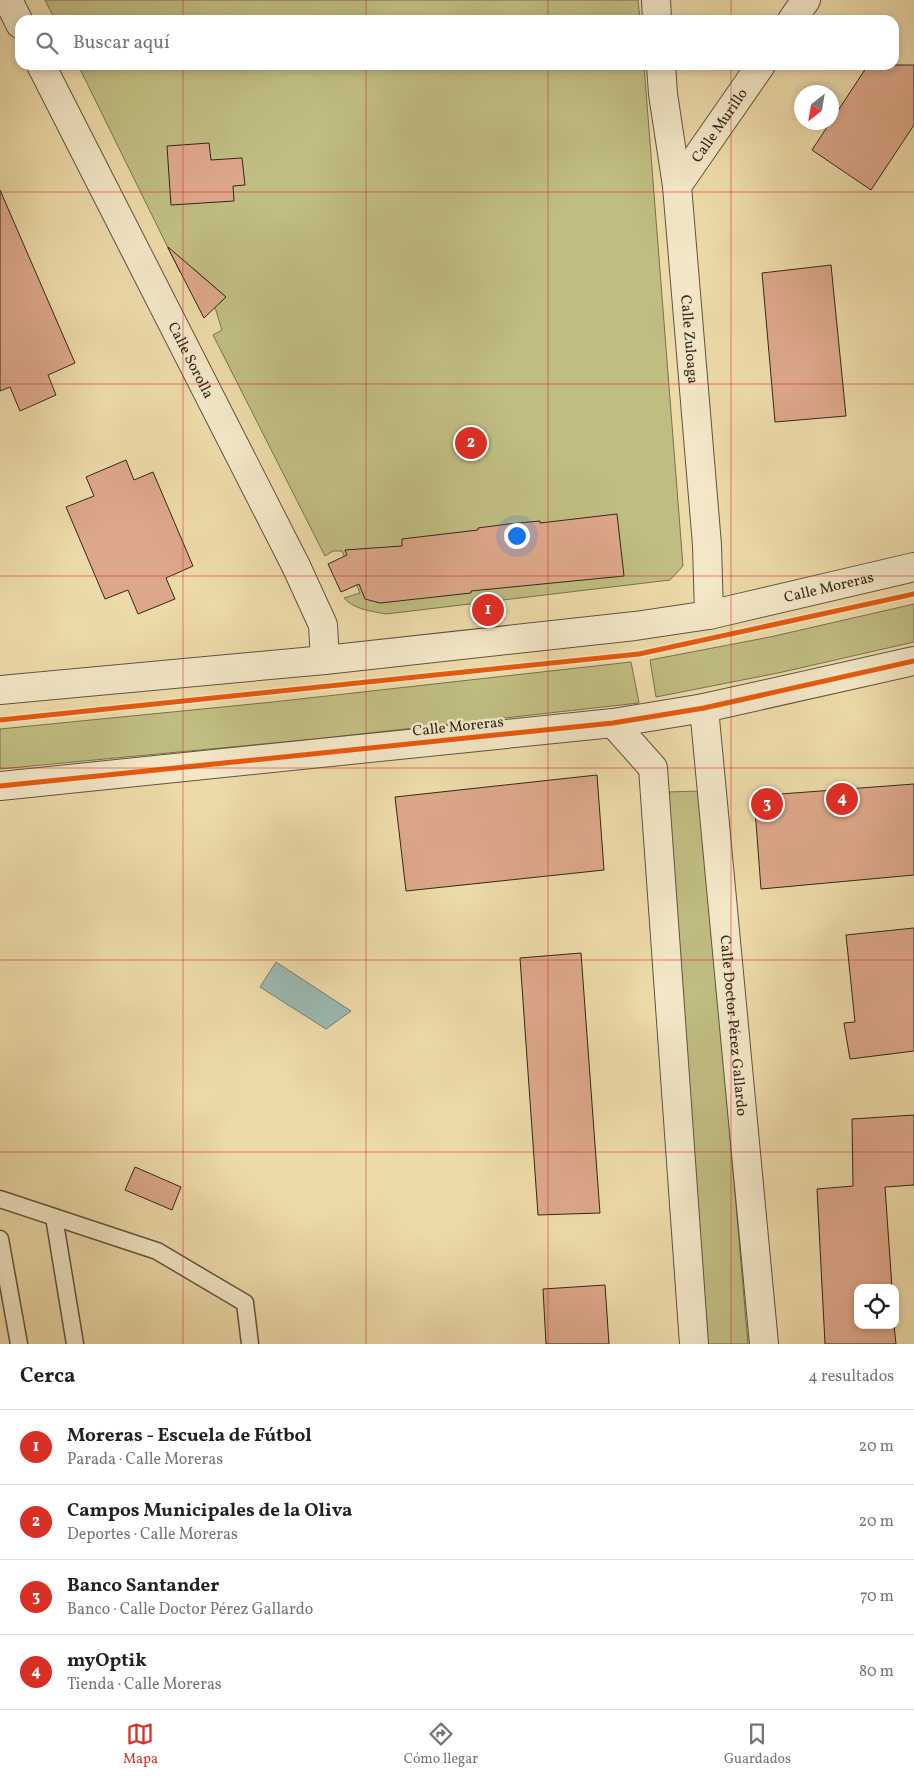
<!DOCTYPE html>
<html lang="es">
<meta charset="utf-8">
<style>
:root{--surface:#fff;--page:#f2f2f2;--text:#222;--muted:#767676;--line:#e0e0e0;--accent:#d93025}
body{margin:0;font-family:Vollkorn,serif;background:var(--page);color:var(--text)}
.controls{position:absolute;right:15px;bottom:15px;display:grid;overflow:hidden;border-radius:10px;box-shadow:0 2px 8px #0003}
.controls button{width:45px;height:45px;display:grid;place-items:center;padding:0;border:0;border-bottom:1px solid var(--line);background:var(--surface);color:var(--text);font:25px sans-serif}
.compass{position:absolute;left:794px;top:85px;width:45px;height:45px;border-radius:50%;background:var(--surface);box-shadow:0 2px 8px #0003;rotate:211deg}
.you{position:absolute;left:516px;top:535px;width:18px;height:18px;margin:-12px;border:4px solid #fff;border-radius:50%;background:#1a73e8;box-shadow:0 0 0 8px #1a73e833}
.badge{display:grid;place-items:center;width:32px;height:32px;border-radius:50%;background:var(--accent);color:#fff;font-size:16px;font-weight:700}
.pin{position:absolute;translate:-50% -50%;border:2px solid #fff;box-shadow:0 1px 5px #0006}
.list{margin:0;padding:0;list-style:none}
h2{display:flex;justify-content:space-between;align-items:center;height:65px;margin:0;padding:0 20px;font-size:21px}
h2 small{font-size:16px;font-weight:400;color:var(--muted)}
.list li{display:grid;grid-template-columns:32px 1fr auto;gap:15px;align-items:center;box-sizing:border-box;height:75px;padding:0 20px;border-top:1px solid var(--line)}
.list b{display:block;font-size:19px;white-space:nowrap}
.list p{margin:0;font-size:16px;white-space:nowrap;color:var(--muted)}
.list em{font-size:16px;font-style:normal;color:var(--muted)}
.icon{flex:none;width:28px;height:28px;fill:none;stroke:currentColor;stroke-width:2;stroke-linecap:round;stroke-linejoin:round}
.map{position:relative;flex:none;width:914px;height:1344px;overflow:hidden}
.search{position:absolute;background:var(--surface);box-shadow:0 2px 8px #0003;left:15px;right:15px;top:15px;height:55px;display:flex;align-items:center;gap:12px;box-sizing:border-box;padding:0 18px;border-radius:15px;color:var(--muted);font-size:19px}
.sheet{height:365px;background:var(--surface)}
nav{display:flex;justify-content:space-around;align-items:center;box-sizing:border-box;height:70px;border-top:1px solid var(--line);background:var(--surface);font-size:14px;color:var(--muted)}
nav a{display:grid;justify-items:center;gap:2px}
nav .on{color:var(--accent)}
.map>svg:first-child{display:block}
.green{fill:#c0bd82;stroke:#78724f}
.water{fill:#9bb9b1;stroke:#717f75}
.building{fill:#dda88a;stroke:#31271c}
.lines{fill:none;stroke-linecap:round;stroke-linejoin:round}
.lane-casing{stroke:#60543f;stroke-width:19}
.street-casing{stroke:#60543f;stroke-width:30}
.lane{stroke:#f3e7c7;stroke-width:16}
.street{stroke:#f3e7c7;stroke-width:28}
.cycleway-casing{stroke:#f3e7c7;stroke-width:8}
.cycleway{stroke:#e8590c;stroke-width:5}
.grid{fill:none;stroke:#d62828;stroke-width:1;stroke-opacity:0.55}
.labels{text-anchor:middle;stroke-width:5;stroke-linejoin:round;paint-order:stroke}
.street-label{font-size:15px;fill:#31271c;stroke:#f3e7c7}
</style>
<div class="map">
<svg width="914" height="1344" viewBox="0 0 914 1344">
<rect width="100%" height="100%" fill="#eddaa9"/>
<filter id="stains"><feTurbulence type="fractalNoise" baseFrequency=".004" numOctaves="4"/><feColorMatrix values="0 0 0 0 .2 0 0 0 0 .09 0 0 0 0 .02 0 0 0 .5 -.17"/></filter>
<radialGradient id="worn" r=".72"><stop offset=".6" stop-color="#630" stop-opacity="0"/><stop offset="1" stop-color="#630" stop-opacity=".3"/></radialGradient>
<g class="green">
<path d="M 45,0 L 638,0 L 640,20 L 55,20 Z"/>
<path d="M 78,65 L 644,65 L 683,566 L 670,580 L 386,614 C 371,611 355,610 344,598 L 360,593 L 342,551 L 333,551 L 325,556 L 213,335 L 222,330 L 213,301 L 220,303 L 226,297 L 194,269 L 180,272 Z"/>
<path d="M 914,604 L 914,642 L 778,673 L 656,697 L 650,660 L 770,637 Z"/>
<path d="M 631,662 L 639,703 L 315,739 L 0,769 L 0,729 L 273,702 Z"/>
<path d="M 700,791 L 748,1344 L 706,1344 L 667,792 Z"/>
</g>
<path class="water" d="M 276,962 L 351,1011 L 326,1029 L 260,987 Z"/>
<g class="building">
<path d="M 868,65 L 914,65 L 914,125 L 871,190 L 812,150 Z"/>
<path d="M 209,143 L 211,160 L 242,158 L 245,185 L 233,186 L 234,201 L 171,205 L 167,146 Z"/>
<path d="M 0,190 L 75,363 L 48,375 L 56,395 L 20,411 L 10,387 L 0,391 Z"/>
<path d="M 168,247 L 226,297 L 204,318 L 168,248 Z"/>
<path d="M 831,265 L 846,416 L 775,422 L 762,273 Z"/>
<path d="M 126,460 L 134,480 L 153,472 L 193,566 L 166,578 L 175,599 L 138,614 L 128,590 L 105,599 L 66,507 L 94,496 L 86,477 Z"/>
<path d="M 617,514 L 624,576 L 471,591 L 471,593 L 380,603 L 365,599 L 359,584 L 341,592 L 328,564 L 347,555 L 345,550 L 402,546 L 402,539 L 478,530 L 478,528 L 508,524 L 540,521 L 540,523 Z"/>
<path d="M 597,775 L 604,870 L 406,891 L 395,797 Z"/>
<path d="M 914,784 L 914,875 L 761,889 L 754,796 Z"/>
<path d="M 914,928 L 914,1051 L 850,1059 L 844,1023 L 855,1022 L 846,935 Z"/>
<path d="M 581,953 L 600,1213 L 538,1215 L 520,958 Z"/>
<path d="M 914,1115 L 914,1185 L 885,1187 L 892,1288 L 858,1288 L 858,1325 L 894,1325 L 896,1344 L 825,1344 L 817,1189 L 853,1186 L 852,1119 Z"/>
<path d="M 135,1167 L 181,1187 L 172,1210 L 125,1190 Z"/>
<path d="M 605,1285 L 609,1344 L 546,1344 L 543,1289 Z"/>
</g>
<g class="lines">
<defs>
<g id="lane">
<path d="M 0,1199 L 157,1251 L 245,1303 L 250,1344"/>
<path d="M 54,1217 L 75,1344"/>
<path d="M 0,1239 L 19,1344"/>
</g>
<g id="street">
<path d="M 8,0 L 20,24"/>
<path d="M 656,0 L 657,20"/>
<path d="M 792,20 L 806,0"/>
<path id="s1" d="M 41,65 L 296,566 L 323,625 L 325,660"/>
<path id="s2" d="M 661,65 L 663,94 L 677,186 L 707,545 L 709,615"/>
<path id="s3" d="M 677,186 L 761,65"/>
<path id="s4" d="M 0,690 L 325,660 L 635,626 L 709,615 L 914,567"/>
<path id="s5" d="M 704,708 L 764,1344"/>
<path d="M 613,723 L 653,768 L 694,1344"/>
<path d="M 0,786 L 613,723 L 704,708 L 914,661"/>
</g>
</defs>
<use href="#lane" class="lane-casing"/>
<use href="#street" class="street-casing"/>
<use href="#lane" class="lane"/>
<use href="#street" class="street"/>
<defs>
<g id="cycleway">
<path d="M 0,720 L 639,654 L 914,594"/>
<path d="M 0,786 L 613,723 L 704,708 L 914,661"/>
</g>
</defs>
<use href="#cycleway" class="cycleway-casing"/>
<use href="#cycleway" class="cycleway"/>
</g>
<path class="grid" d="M 183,0 L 183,20M 366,0 L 366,20M 548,0 L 548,20M 731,0 L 731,20M 183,65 L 183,1344M 366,65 L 366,1344M 548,65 L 548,1344M 731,65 L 731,1344M 0,192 L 914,192M 0,384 L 914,384M 0,576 L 914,576M 0,768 L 914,768M 0,960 L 914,960M 0,1152 L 914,1152"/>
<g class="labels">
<g class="street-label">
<text dy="5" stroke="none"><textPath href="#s3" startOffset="74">Calle Murillo</textPath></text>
<text dy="5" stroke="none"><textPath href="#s2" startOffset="276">Calle Zuloaga</textPath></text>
<text dy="5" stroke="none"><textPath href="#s1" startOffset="331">Calle Sorolla</textPath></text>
<text dy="5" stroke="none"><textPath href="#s4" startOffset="836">Calle Moreras</textPath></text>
<text transform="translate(458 726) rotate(-6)" y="5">Calle Moreras</text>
<text dy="5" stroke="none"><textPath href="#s5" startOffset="319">Calle Doctor Pérez Gallardo</textPath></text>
</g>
</g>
<rect width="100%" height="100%" filter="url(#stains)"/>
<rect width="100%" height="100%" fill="url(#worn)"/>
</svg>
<div class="controls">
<button><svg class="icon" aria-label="locate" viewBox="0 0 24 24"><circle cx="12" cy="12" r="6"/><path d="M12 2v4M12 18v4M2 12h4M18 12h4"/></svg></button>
</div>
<svg class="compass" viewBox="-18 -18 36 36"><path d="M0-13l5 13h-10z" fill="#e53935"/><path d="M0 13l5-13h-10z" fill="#767676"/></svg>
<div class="you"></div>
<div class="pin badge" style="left:488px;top:610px">1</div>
<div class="pin badge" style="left:471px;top:443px">2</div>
<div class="pin badge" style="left:767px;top:804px">3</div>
<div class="pin badge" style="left:842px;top:799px">4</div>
<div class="search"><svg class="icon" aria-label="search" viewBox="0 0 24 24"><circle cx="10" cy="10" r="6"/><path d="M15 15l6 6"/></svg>Buscar aquí</div>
</div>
<section class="sheet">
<h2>Cerca<small>4 resultados</small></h2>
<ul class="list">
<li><span class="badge">1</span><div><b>Moreras - Escuela de Fútbol</b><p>Parada · Calle Moreras</p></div><em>20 m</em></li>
<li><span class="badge">2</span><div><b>Campos Municipales de la Oliva</b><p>Deportes · Calle Moreras</p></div><em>20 m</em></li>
<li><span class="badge">3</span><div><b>Banco Santander</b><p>Banco · Calle Doctor Pérez Gallardo</p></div><em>70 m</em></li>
<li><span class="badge">4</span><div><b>myOptik</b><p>Tienda · Calle Moreras</p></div><em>80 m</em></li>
</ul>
</section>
<nav>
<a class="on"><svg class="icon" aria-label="map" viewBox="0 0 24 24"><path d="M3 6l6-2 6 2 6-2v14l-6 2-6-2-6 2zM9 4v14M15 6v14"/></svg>Mapa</a>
<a><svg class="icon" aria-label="directions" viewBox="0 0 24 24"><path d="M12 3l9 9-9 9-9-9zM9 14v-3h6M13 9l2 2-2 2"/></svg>Cómo llegar</a>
<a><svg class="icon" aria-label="saved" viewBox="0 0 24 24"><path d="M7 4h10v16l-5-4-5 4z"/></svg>Guardados</a>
</nav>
